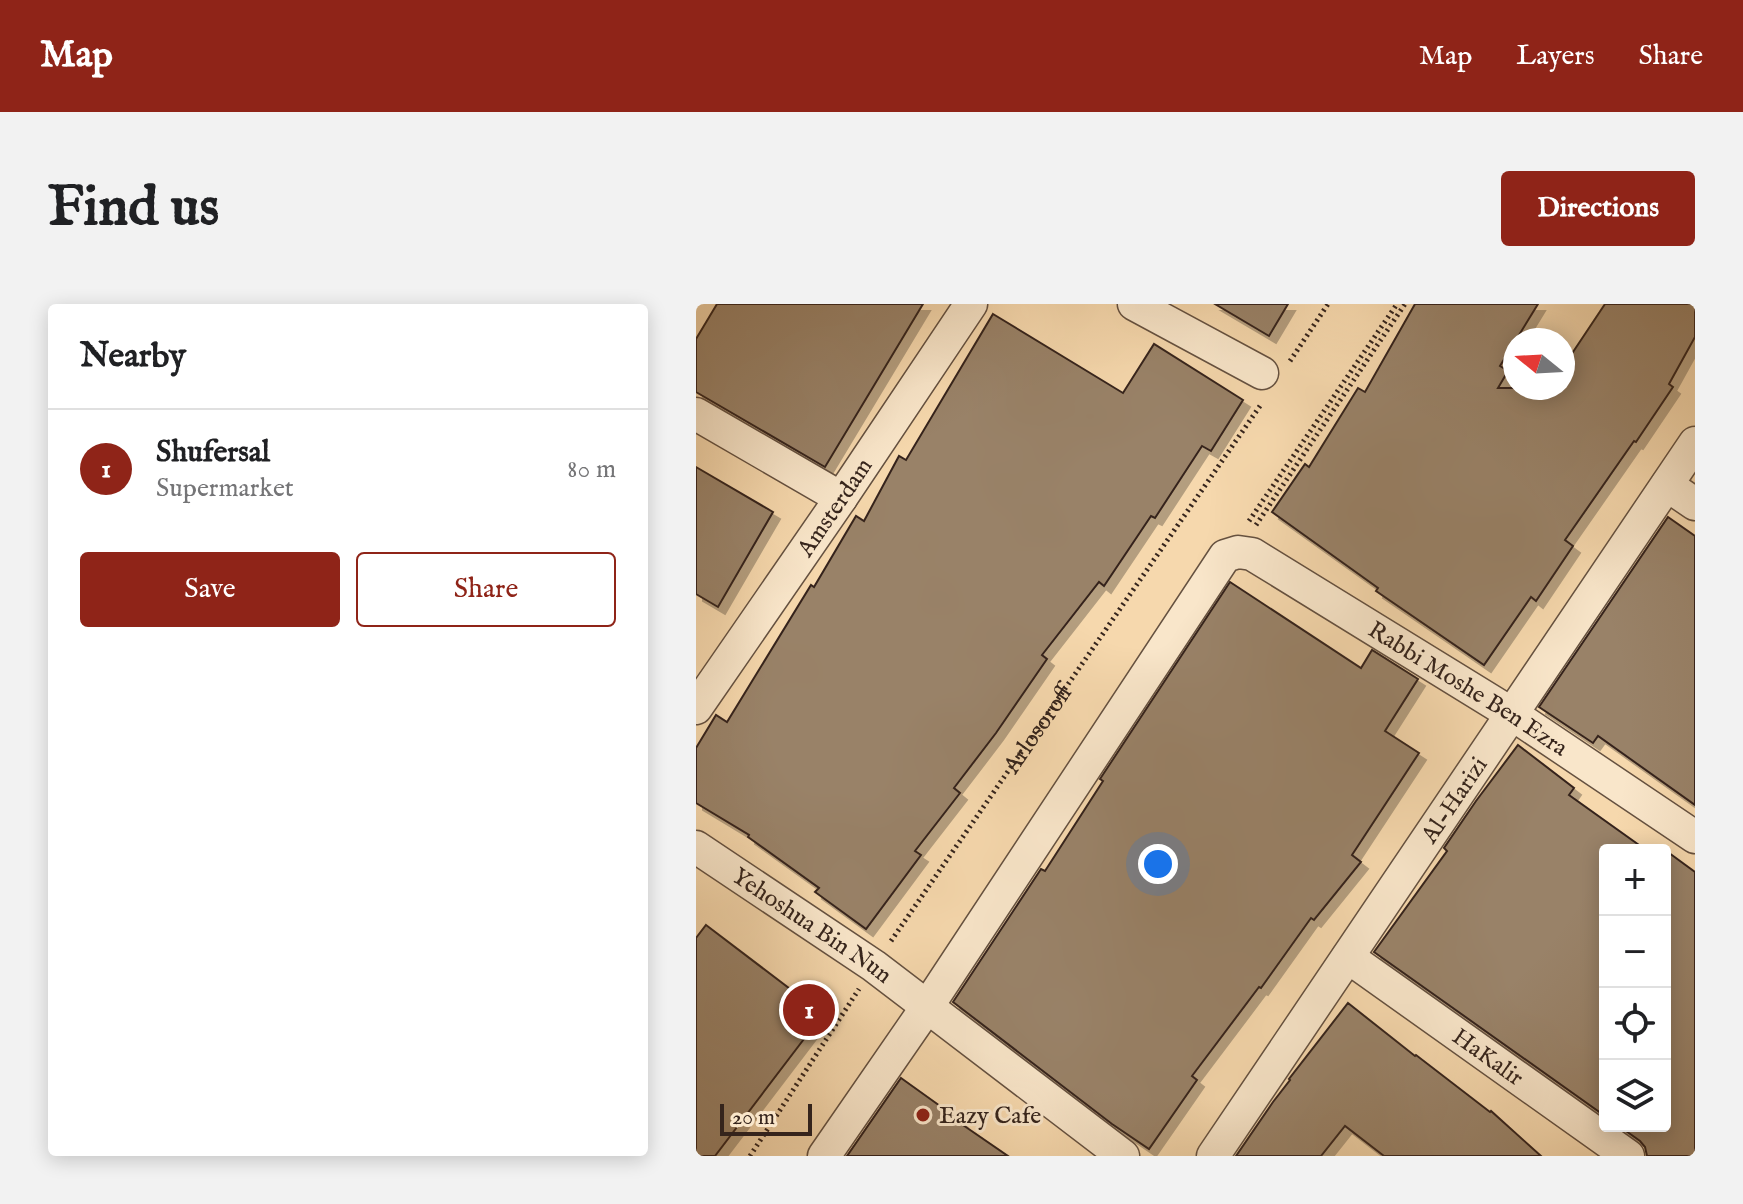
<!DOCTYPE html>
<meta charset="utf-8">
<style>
:root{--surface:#fff;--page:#f2f2f2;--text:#202124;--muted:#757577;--line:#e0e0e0;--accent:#8f2418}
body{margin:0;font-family:"IM FELL English",serif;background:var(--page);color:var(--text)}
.controls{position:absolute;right:24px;bottom:24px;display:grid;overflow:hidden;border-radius:8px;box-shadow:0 4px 20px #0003}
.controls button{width:72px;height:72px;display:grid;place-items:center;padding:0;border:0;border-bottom:2px solid var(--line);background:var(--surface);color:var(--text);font:40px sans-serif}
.compass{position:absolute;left:807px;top:24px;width:72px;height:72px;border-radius:50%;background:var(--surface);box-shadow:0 4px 20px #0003;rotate:288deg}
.scale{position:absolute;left:24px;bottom:20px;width:92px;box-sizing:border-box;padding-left:8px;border:4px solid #35241c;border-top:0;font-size:22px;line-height:28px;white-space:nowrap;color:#35241c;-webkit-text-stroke:6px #f9e6ca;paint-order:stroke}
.you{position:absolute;left:462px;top:560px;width:28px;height:28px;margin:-20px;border:6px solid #fff;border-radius:50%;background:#1a73e8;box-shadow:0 0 0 12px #1a73e833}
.badge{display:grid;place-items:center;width:52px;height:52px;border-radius:50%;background:var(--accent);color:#fff;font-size:26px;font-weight:700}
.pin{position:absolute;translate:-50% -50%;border:4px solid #fff;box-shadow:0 2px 8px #0006}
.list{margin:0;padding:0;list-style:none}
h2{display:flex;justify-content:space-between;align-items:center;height:104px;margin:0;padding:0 32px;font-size:34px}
h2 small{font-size:26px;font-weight:400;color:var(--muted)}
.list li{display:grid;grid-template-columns:52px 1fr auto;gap:24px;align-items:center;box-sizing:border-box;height:120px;padding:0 32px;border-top:2px solid var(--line)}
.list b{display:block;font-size:30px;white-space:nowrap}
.list p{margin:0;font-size:26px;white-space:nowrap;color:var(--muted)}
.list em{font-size:26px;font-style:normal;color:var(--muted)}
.actions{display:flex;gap:16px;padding:24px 32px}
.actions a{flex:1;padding:18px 0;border:2px solid var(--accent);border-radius:8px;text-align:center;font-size:28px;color:var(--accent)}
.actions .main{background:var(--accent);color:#fff}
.icon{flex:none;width:44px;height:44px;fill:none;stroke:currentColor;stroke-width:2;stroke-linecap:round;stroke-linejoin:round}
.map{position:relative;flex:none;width:999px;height:852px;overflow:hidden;border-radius:8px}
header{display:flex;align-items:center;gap:48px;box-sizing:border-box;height:112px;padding:0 40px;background:var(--accent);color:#fff}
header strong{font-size:38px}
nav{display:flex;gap:44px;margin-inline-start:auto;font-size:28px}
.intro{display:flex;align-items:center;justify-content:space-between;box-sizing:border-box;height:192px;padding:0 48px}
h1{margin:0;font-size:56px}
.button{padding:20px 36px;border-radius:8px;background:var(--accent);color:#fff;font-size:28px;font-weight:700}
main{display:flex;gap:48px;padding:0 48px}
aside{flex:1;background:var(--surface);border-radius:8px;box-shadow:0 4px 20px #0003}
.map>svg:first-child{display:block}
.building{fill:#998267;stroke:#35241c;stroke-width:2;filter:url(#shadow)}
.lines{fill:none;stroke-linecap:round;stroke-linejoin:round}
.minor-casing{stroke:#655140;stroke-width:35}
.path{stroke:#35241c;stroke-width:5;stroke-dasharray:2 4;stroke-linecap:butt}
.minor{stroke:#f9e6ca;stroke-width:32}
.poi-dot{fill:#8f2418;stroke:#f9e6ca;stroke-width:3}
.labels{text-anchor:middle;stroke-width:6;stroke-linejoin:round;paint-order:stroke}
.street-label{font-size:24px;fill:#35241c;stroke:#f9e6ca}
.poi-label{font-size:24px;fill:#35241c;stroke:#f9e6ca;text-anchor:start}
</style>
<header>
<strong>Map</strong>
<nav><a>Map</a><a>Layers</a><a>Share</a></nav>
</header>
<div class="intro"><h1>Find us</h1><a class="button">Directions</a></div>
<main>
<aside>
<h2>Nearby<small></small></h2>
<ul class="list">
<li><span class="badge">1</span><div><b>Shufersal</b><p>Supermarket</p></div><em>80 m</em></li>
</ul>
<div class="actions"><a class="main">Save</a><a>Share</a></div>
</aside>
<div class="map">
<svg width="999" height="852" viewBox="0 0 999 852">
<defs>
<filter id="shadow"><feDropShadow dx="7" dy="7" stdDeviation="0" flood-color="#0004"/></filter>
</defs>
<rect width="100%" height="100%" fill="#f6d8ad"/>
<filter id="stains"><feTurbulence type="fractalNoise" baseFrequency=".0025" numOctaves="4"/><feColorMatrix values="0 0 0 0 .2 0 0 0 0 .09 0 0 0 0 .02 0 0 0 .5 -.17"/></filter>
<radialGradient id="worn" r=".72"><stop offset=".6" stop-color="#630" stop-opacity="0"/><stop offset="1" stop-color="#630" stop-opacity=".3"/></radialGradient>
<g class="building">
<path d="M 21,0 L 227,0 L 129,163 L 0,88 L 0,35 Z"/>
<path d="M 519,0 L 592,0 L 573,32 Z"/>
<path d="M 719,0 L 842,0 L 804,62 L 812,67 L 802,84 L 867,84 L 867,63 L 909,0 L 999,0 L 999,33 L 973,80 L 977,83 L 940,138 L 938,137 L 869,236 L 877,242 L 840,297 L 835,293 L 788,361 L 680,287 L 682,284 L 576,208 L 609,160 L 613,163 L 662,84 L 669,88 Z"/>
<path d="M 297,10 L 427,89 L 458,40 L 547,96 L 515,147 L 506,142 L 459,214 L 455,212 L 408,282 L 403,278 L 346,351 L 351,355 L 300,429 L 258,484 L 264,489 L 219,547 L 225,551 L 170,625 L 119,588 L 123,584 L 52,533 L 53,531 L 0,499 L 0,444 L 20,411 L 31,418 L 115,281 L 118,283 L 160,212 L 168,217 L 203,152 L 210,156 Z"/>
<path d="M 0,163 L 77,208 L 22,303 L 0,290 Z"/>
<path d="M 972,213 L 999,232 L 999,501 L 902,432 L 897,439 L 843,403 Z"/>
<path d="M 534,278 L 665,364 L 676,346 L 722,375 L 689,427 L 723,449 L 656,551 L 665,558 L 618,616 L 615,614 L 565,684 L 563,683 L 496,772 L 501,776 L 453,845 L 416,820 L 257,698 L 345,565 L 349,567 L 407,477 L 404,475 Z"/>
<path d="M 822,441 L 878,484 L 873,491 L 950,546 L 909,546 L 909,812 L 678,648 L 751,547 L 748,544 L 780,497 Z"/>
<path d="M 969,546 L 999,568 L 999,852 L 951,852 L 949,843 L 944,837 L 923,822 L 969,822 Z"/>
<path d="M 10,621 L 127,710 L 19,852 L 0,852 L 0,634 Z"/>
<path d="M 652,699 L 719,752 L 720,751 L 794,808 L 795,807 L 845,852 L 688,852 L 649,822 L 625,852 L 540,852 L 577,798 L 594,776 L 593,775 Z"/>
<path d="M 205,774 L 265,817 L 264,819 L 312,852 L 151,852 Z"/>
</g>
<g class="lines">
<defs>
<g id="minor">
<path d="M 438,0 L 566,69"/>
<path d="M 0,110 L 145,194"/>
<path d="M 971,181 L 999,200"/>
<path id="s2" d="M 0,404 L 145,194 L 275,0"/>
<path id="s3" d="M 0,543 L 178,662 L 427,852"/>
<path id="s4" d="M 652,653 L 932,852"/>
<path id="s5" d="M 128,852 L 231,703 L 529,252 L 542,248 L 556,250 L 816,410 L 999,533"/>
<path id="s6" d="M 517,852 L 999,139"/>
</g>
</defs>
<use href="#minor" class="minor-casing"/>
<g class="path">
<path d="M 594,57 L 632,0"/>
<path d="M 553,217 L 701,0"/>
<path d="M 560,221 L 709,0"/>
<path id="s1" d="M 195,637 L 566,99"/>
<path d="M 54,852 L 163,685"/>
</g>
<use href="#minor" class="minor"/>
</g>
<circle class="poi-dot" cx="227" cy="811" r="8"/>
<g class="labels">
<g class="street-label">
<text dy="8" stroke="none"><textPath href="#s2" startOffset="244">Amsterdam</textPath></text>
<text dy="8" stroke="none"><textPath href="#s5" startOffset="1004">Rabbi Moshe Ben Ezra</textPath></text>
<text dy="8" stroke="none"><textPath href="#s1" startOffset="258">Arlosoroff</textPath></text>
<text dy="8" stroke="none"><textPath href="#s6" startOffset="430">Al-Harizi</textPath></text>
<text dy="8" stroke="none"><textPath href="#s3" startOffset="140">Yehoshua Bin Nun</textPath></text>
<text dy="8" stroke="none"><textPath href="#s4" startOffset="172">HaKalir</textPath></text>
</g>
<g class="poi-label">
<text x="243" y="819">Eazy Cafe</text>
</g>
</g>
<rect width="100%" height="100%" filter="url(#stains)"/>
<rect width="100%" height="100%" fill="url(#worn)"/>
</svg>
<div class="controls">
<button>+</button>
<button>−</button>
<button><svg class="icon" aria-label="locate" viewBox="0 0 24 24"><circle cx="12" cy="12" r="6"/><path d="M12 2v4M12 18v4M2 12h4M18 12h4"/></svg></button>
<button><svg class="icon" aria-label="layers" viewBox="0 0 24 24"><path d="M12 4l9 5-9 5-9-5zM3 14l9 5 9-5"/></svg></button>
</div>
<svg class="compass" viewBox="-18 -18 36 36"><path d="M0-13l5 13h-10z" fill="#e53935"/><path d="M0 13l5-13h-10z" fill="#757577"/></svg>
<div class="scale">20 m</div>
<div class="you"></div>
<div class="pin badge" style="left:113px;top:706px">1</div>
</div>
</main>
